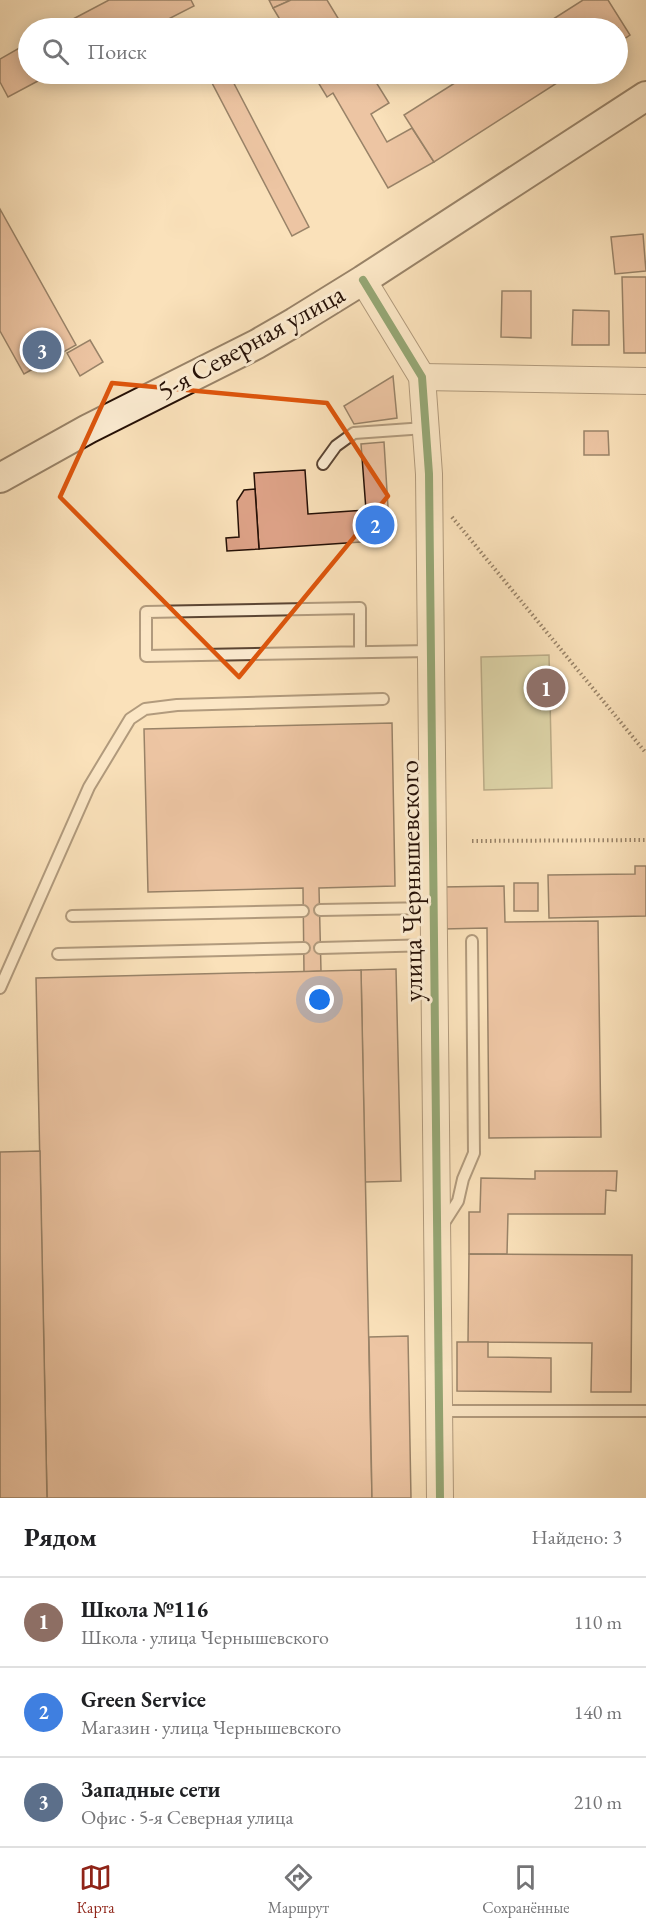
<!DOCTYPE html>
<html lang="ru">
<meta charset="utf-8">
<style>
:root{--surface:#fff;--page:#f2f2f2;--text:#202124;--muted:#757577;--line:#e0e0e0;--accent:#8f2418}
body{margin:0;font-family:"EB Garamond",serif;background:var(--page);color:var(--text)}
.you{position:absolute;left:320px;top:1000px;width:21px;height:21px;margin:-15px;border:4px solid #fff;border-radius:50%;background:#1a73e8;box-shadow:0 0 0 9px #1a73e833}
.badge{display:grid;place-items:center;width:39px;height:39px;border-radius:50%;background:var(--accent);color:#fff;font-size:20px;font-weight:700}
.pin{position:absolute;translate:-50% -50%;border:3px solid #fff;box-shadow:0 2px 6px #0006}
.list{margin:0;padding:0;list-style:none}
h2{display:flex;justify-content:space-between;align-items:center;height:78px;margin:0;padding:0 24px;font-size:26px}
h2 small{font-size:20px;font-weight:400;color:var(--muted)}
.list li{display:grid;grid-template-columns:39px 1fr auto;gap:18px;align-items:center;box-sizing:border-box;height:90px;padding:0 24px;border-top:2px solid var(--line)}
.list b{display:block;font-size:22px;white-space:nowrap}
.list p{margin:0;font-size:20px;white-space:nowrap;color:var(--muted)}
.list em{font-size:20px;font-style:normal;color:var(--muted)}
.icon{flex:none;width:33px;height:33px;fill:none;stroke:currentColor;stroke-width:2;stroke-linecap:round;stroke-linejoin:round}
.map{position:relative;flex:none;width:646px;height:1498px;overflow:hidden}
.search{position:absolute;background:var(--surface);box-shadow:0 3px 15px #0003;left:18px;right:18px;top:18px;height:66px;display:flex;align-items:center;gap:15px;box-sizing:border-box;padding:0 21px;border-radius:33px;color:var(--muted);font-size:22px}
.sheet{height:348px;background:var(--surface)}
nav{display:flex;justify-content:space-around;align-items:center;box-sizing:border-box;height:84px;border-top:2px solid var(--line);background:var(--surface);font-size:16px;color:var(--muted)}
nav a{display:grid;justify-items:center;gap:3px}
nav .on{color:var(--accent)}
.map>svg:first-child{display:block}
.grass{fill:#bbc392;stroke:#706a4c;stroke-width:1.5}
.building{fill:#dda287;stroke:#251006;stroke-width:1.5}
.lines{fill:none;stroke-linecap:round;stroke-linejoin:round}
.service-casing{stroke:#5a4433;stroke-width:14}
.tertiary-casing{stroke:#5a4433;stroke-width:28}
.secondary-casing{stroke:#251006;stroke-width:32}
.path{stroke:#251006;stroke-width:4;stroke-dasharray:1.5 3;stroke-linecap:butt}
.service{stroke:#fcecd2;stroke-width:10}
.tertiary{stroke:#fcecd2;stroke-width:26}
.secondary{stroke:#fcecd2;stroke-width:28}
.cycleway-casing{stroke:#fcecd2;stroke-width:11}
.cycleway{stroke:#1b5e20;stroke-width:8}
.marked{fill:none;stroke:#de550c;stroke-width:4.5;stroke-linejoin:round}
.labels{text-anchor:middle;stroke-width:6;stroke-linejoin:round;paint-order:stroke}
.street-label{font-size:27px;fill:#251006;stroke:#fcecd2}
</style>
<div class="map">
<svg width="646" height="1498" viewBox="0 0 646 1498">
<rect width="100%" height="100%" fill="#fae1ba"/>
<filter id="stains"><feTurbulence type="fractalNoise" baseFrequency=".00333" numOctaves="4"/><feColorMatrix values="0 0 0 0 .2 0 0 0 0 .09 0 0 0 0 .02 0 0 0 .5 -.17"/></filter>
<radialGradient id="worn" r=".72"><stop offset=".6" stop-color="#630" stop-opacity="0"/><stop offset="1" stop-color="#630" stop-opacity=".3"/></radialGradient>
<path class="grass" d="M 549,655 L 552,788 L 484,790 L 481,657 Z"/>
<g class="building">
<path d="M 109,0 L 191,0 L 194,6 L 151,28 L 144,28 L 142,25 L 135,28 L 56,28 Z"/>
<path d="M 269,0 L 291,0 L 273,8 Z"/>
<path d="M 291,0 L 327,0 L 344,28 L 285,28 L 273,8 Z"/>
<path d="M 583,0 L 608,0 L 630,35 L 618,43 L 618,28 L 539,28 Z"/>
<path d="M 28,43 L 28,74 L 51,74 L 8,97 L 0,82 L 0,59 Z"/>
<path d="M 226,74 L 229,74 L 309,227 L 292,236 L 211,81 Z"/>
<path d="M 313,74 L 371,74 L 389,103 L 371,114 L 387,142 L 412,128 L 434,162 L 388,188 L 333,93 L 327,97 Z"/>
<path d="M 469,74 L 571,74 L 434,162 L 404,115 Z"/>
<path d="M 0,209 L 76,345 L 24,374 L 0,331 Z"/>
<path d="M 643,234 L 646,271 L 615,274 L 611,237 Z"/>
<path d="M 622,277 L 646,277 L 646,353 L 624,353 Z"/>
<path d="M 502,291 L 531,291 L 531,338 L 501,337 Z"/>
<path d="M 573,310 L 609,311 L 609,345 L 572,345 Z"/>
<path d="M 90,340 L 103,362 L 80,376 L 67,353 Z"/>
<path d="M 393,376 L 397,418 L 354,424 L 344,406 Z"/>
<path d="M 584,431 L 608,431 L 609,455 L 584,455 Z"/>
<path d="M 384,442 L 390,540 L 259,549 L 254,473 L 305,470 L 308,514 L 366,510 L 361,444 Z"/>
<path d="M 255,489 L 259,549 L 227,551 L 226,538 L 239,537 L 237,501 L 244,490 Z"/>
<path d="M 392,723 L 395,886 L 319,888 L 321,971 L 304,972 L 303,888 L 148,892 L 144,729 Z"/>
<path d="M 635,866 L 646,866 L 646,916 L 549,918 L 548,875 L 635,874 Z"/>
<rect x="514" y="883" width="24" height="28"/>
<path d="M 504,886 L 505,922 L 598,921 L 601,1137 L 489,1138 L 487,928 L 443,929 L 442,887 Z"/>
<path d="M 396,969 L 401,1181 L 365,1182 L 361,970 Z"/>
<path d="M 361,970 L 372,1498 L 47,1498 L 36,978 Z"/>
<path d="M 40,1151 L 47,1498 L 0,1498 L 0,1152 Z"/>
<path d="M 535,1171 L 617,1171 L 616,1191 L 606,1190 L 605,1214 L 508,1214 L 507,1254 L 469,1254 L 469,1212 L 480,1212 L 481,1178 L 535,1179 Z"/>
<path d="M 469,1254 L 632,1255 L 631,1392 L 591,1392 L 592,1343 L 468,1342 Z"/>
<path d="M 408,1336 L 411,1498 L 372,1498 L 369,1337 Z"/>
<path d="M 457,1342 L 488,1342 L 488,1357 L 551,1358 L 551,1392 L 457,1391 Z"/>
</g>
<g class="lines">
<defs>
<g id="service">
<path d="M 323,464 L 336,446 L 354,433 L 425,428"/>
<path d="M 360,652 L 360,608 L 146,612 L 146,656 L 430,651"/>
<path d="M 320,910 L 432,908"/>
<path d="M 72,916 L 303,911"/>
<path d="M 320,948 L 433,945"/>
<path d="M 58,954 L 304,948"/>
<path d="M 0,988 L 89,787 L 130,719 L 145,709 L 177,705 L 383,699"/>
<path d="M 442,1226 L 458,1201 L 463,1179 L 474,1153 L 472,941"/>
<path d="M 439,1411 L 646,1411"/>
</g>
<g id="tertiary">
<path d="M 363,280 L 422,377 L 429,474 L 440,1498"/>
<path d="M 422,377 L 646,381"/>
</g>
<path id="secondary" d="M 0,478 L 88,429 L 257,344 L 295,322 L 363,280 L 646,96"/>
</defs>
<use href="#service" class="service-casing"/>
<use href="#tertiary" class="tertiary-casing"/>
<use href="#secondary" class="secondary-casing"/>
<g class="path">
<path d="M 452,517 L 646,753"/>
<path d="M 472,841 L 646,840"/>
</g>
<use href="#service" class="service"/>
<use href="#tertiary" class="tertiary"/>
<use href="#secondary" class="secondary"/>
<defs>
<path id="cycleway" d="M 363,280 L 422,377 L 429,474 L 440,1498"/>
</defs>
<use href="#cycleway" class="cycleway-casing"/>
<use href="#cycleway" class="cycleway"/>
</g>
<path d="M0 0H646V1498H0ZM 112,383 L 327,403 L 388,496 L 239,677 L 60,497 Z" fill="#fae1ba" fill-opacity=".55" fill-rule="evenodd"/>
<path class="marked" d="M 112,383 L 327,403 L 388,496 L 239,677 L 60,497 Z"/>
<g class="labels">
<g class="street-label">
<text transform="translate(251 342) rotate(-29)" y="9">5-я Северная улица</text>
<text transform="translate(411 881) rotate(-91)" y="9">улица Чернышевского</text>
</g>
</g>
<rect width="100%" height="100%" filter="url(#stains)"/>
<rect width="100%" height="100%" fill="url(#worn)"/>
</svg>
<div class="you"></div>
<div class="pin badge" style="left:546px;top:688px;background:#8d6e63">1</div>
<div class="pin badge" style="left:375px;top:525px;background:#3f7fe0">2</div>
<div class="pin badge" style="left:42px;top:350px;background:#5c6f8a">3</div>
<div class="search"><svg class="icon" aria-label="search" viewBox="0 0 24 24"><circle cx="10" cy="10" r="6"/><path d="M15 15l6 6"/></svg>Поиск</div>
</div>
<section class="sheet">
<h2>Рядом<small>Найдено: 3</small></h2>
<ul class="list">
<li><span class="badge" style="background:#8d6e63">1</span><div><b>Школа №116</b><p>Школа · улица Чернышевского</p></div><em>110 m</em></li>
<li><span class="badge" style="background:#3f7fe0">2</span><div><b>Green Service</b><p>Магазин · улица Чернышевского</p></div><em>140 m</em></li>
<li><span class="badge" style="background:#5c6f8a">3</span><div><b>Западные сети</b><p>Офис · 5-я Северная улица</p></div><em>210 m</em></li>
</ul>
</section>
<nav>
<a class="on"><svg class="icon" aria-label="map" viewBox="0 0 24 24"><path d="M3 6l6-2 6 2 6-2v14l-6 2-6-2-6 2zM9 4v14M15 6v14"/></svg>Карта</a>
<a><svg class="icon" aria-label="directions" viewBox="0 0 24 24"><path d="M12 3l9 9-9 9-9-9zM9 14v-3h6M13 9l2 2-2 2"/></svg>Маршрут</a>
<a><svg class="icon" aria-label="saved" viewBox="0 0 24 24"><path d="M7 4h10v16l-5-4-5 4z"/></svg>Сохранённые</a>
</nav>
